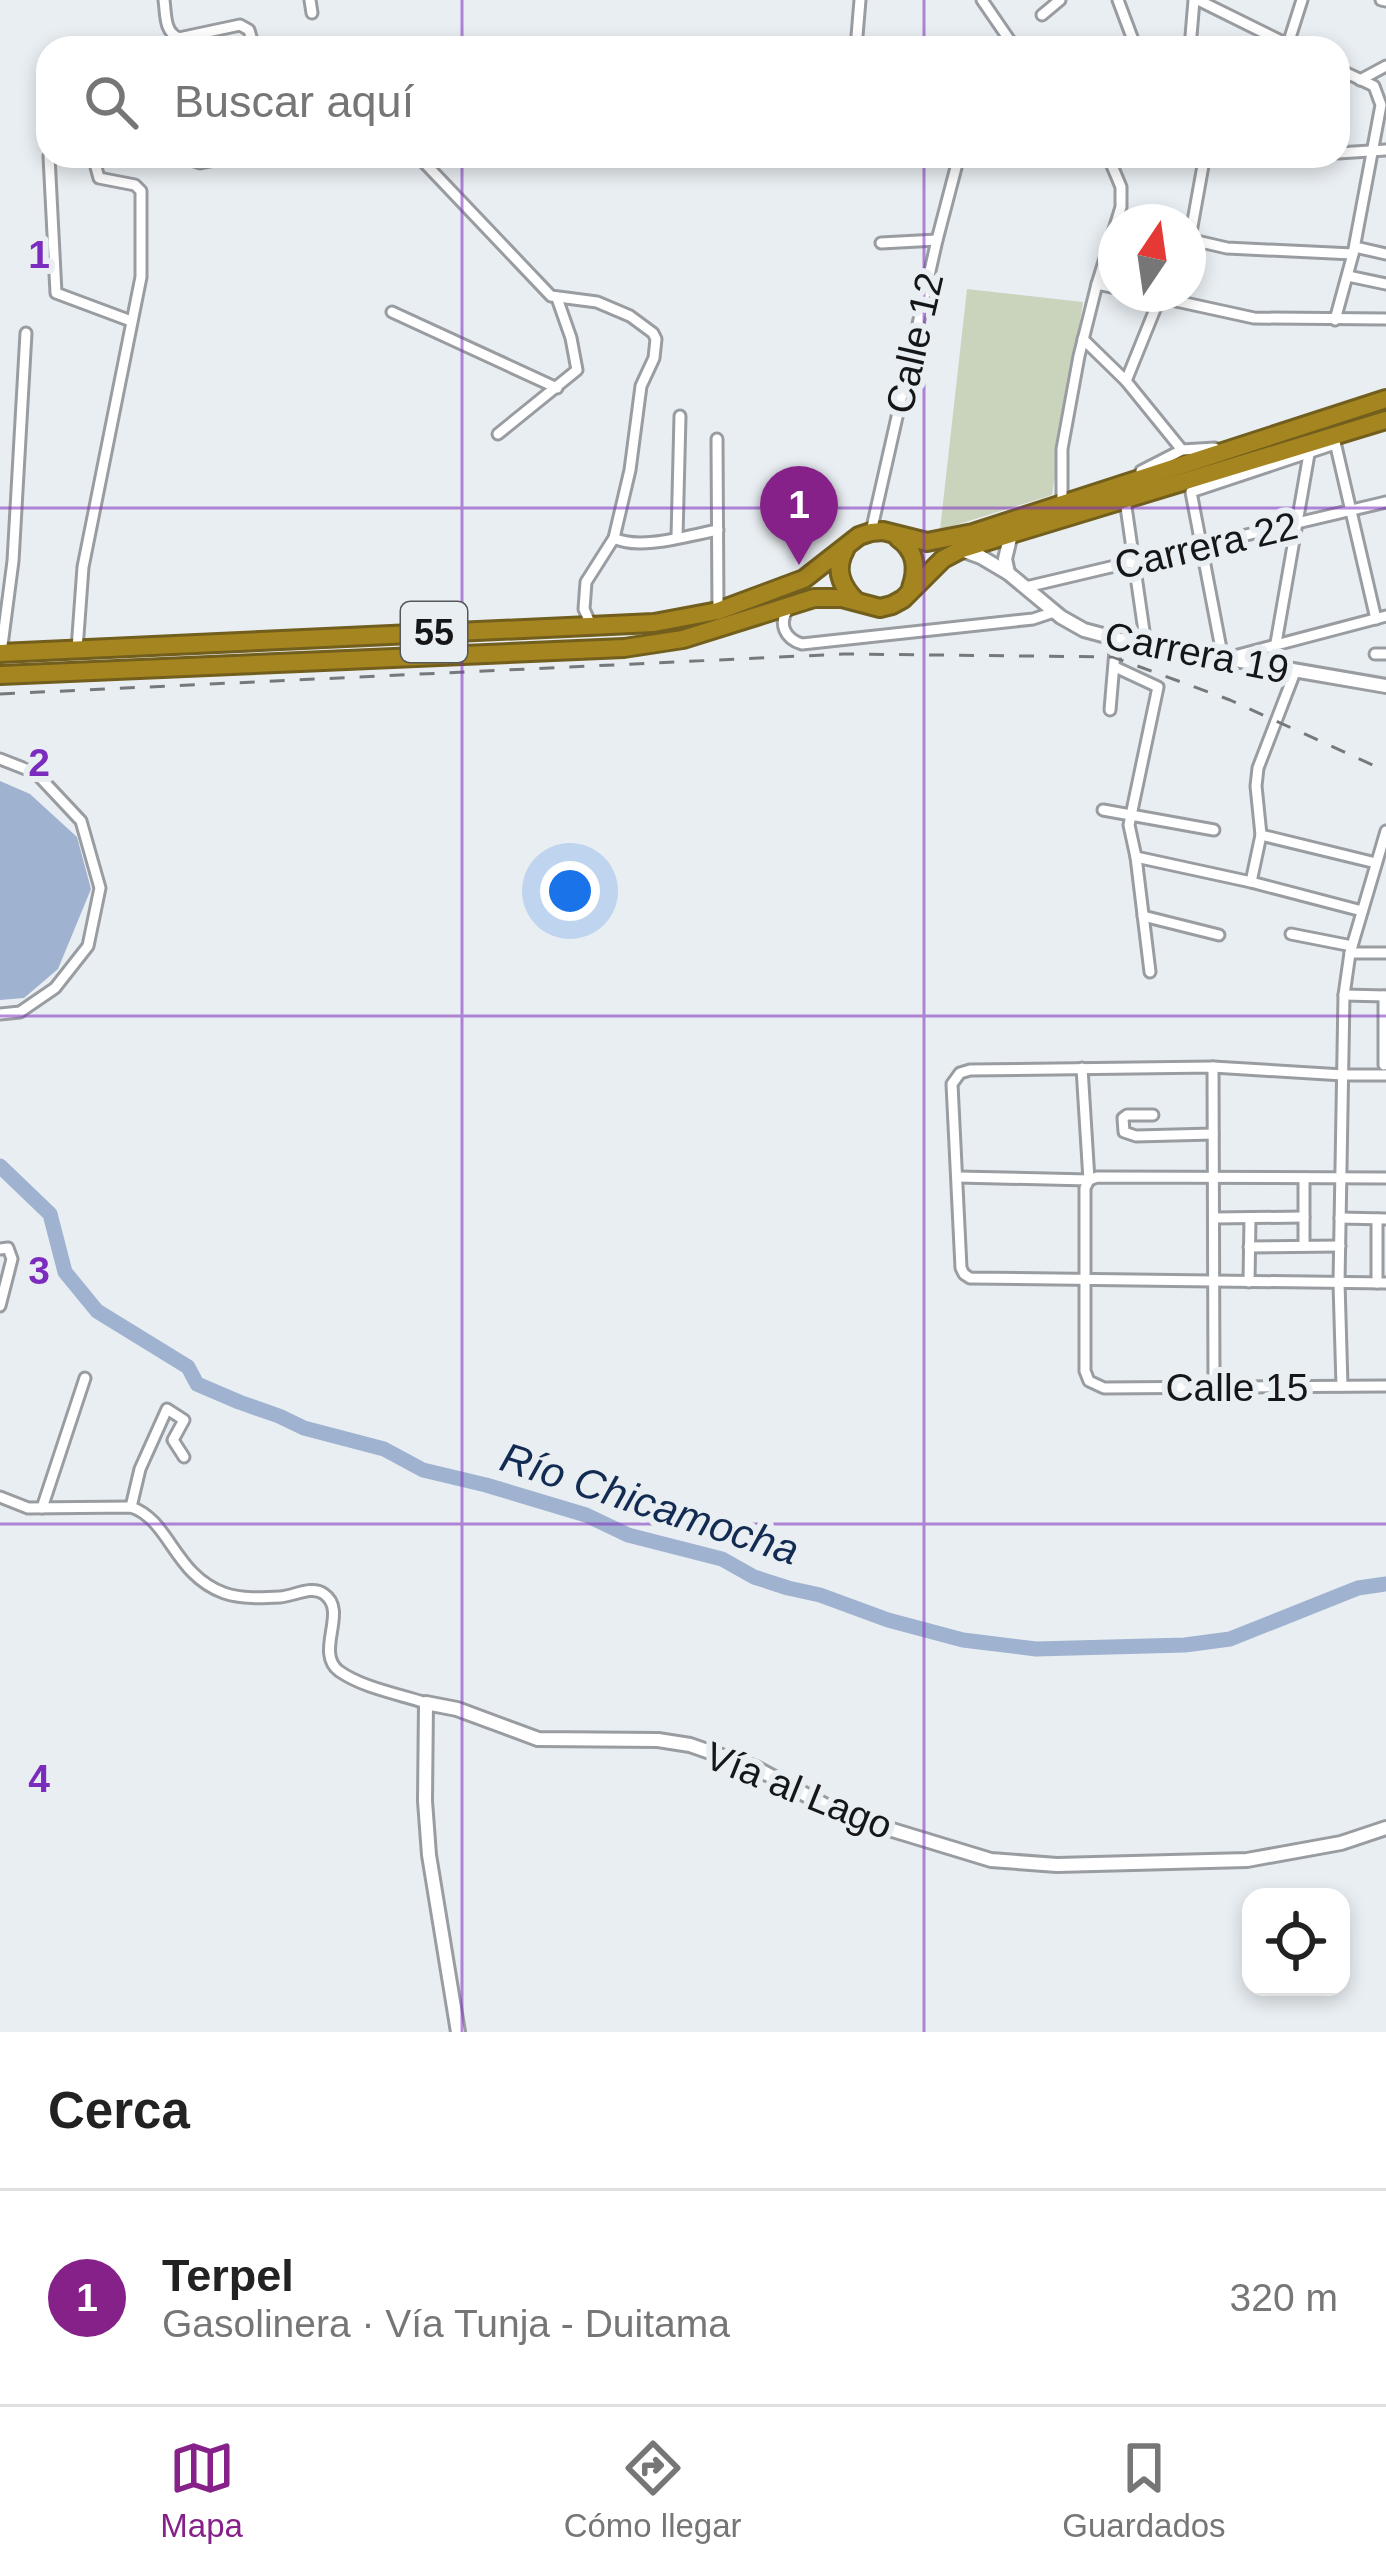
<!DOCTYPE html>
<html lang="es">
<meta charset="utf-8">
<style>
:root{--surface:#fff;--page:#f6f6f6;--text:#222;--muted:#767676;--line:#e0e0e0;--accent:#852189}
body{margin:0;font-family:Arial,sans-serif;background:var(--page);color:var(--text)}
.controls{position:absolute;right:36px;bottom:36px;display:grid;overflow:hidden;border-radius:24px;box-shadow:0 6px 18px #0003}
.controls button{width:108px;height:108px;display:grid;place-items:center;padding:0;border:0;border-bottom:3px solid var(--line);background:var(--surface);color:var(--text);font:60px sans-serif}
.compass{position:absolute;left:1098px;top:204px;width:108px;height:108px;border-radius:50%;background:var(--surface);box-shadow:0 6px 18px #0003;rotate:13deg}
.you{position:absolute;left:570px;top:891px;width:42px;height:42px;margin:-30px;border:9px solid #fff;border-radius:50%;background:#1a73e8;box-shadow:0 0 0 18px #1a73e833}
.badge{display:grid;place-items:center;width:78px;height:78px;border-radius:50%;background:var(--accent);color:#fff;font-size:39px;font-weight:700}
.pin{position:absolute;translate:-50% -99px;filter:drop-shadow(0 3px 6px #0008)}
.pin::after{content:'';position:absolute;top:63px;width:42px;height:36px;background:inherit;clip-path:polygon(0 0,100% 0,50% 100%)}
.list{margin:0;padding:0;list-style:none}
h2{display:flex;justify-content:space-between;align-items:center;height:156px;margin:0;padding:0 48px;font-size:51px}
h2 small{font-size:39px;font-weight:400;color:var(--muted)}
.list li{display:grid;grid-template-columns:78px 1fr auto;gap:36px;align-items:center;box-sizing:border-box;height:216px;padding:0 48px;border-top:3px solid var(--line)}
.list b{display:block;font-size:45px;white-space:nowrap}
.list p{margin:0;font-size:39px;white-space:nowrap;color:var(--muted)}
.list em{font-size:39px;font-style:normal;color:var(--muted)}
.icon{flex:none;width:66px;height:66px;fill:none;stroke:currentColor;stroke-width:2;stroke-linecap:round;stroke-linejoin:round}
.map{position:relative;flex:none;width:1386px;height:2032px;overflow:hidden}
.search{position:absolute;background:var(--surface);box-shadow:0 6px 18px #0003;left:36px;right:36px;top:36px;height:132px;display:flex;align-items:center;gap:30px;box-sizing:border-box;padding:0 42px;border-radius:36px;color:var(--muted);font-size:45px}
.sheet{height:372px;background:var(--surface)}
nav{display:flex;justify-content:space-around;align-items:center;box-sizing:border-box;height:168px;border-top:3px solid var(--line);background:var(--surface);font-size:33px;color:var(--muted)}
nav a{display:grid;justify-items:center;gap:6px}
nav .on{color:var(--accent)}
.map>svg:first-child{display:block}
.green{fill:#cad4bd}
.water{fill:#9fb2d0}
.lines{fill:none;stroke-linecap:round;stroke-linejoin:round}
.river{stroke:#9fb2d0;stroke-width:15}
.street-casing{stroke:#999da1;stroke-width:15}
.secondary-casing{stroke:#999da1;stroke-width:18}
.highway-casing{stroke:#725e1d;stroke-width:22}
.street{stroke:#fff;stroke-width:9}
.secondary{stroke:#fff;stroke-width:12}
.highway{stroke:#a48520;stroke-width:16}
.rail{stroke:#76797c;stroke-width:3;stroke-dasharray:15 15;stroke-linecap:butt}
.grid{fill:none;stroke:#7b2cbf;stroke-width:3;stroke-opacity:0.55}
.labels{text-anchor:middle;stroke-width:12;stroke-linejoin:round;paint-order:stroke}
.shield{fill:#e9eef2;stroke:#555759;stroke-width:3}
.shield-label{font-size:36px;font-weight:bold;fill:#151618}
.street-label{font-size:39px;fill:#151618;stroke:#e9eef2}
.water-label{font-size:42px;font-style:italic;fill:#122b52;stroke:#e9eef2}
.grid-label{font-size:39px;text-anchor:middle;font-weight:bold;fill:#7b2cbf;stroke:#e9eef2;stroke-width:12;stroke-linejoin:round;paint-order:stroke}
</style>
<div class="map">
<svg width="1386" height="2032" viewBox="0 0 1386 2032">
<rect width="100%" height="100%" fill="#e9eef2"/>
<path class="green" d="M 967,289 L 1083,302 L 1052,495 L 940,530 Z"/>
<path class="water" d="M 0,781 L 30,794 L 77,837 L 91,889 L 58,969 L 24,998 L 0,1000 Z"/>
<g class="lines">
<path class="river" d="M 0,1166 L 50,1214 L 65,1272 L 97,1311 L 188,1367 L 197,1384 L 239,1402 L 279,1416 L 304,1428 L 384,1449 L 423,1470 L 486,1485 L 586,1515 L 628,1535 L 722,1559 L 754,1577 L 788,1588 L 820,1595 L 888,1620 L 963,1640 L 1036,1649 L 1185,1645 L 1230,1639 L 1358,1588 L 1386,1584"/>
<defs>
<g id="street">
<path d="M 164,0 C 166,14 164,32 179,38 L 240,25 L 249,30 L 254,48"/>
<path d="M 310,0 L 312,13"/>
<path d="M 982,0 L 1015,48"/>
<path d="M 1118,0 L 1136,48"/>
<path d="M 1198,0 L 1295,48"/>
<path d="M 1381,0 L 1386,1"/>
<path d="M 1042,15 L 1060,0"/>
<path d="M 1288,44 L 1302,0"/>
<path d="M 856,48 L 860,0"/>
<path d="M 1190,48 L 1194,0"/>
<path d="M 1360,80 L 1386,66"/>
<path d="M 1338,153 L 1386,150"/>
<path d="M 49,156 L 56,293 L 131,321"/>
<path d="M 180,156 L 200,163 L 235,156"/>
<path d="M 418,156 L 551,296 L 597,302 L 630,316 L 653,333 L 656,339 L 654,358 L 641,386 L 630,470 L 614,538 L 586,582 L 584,609 L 591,625"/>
<path d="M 1109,156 L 1182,160 L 1283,156"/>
<path d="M 1188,239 L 1227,248 L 1353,254"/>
<path d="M 881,243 L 937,240"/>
<path d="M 1355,247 L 1386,254"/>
<path d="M 1188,249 L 1204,160"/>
<path d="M 1348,276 L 1386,284"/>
<path d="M 1097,284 L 1116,288"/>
<path d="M 1144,294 L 1254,318 L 1386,319"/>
<path d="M 392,312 L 557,388"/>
<path d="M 1335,320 L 1353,254 L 1381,105 L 1374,86 L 1338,69"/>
<path d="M 1083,339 L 1126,381 L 1182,450"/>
<path d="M 1126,381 L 1160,297"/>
<path d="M 498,434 L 577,370 L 571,338 L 557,298"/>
<path d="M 717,439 L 718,611"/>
<path d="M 1335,442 L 1376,619"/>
<path d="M 1335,444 L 1191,492 L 1223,659 L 1386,616"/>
<path d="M 1141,471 L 1182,450 L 1215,448"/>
<path d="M 1125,500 L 1146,645"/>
<path d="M 1062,504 L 1062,449 L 1079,356 L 1097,284 L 1121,207 L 1121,187 L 1108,156"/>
<path d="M 871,532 L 937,240 L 959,156"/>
<path d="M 677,537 L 680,416"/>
<path d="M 614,538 C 639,551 690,535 718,530"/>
<path d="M 1026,587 L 1386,502"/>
<path d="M 788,609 C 778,624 785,639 802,644 L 1033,619 L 1054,612"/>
<path d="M 1276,643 L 1309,454"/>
<path d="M 77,649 L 83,567 L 141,277 L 141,191 L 135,185 L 99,178 L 93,156"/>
<path d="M 1,653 L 13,561 L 26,333"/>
<path d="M 1375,654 L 1386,654"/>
<path d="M 1115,667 L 1158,687 L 1129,825 L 1136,857 L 1150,972"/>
<path d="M 1110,710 L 1116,639"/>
<path d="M 0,759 L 36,773 L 81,821 L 100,888 L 88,946 L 55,988 L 20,1012 L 0,1014"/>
<path d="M 1103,810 L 1214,830"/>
<path d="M 1261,835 L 1376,863"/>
<path d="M 1136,857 L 1251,882 L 1362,911"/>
<path d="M 1251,882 L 1261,835 L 1256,786 L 1258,768 L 1295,672"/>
<path d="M 1143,916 L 1219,935"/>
<path d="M 1291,934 L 1352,946"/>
<path d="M 1350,953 L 1386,953"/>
<path d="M 1344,995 L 1386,996"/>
<path d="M 1384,1065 L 1384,996"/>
<path d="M 1213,1067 L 1214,1387"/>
<path d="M 1082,1068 L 1089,1180 L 1085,1188 L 1085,1371 L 1089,1381 L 1104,1388 L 1386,1386"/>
<path d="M 1386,1075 L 1343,1075 L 1213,1067 L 970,1070 L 960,1073 L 952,1084 L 961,1268 L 964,1274 L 970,1278 L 1386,1283"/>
<path d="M 1153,1115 L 1127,1115 L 1123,1118 L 1124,1132 L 1136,1136 L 1213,1134"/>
<path d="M 958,1177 L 1089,1180 L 1097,1177 L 1386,1178"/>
<path d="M 1214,1218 L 1304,1217"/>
<path d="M 1340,1218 L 1386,1219"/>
<path d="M 1377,1219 L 1377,1283"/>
<path d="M 1304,1246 L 1304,1178"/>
<path d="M 1249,1247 L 1340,1246"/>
<path d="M 0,1249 L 8,1248 L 12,1259 L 0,1306"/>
<path d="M 1249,1282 L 1250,1218"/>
<path d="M 1342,1386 L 1339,1283 L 1344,995 L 1350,953 L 1386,831"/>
<path d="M 0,1497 L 28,1508 L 131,1507 C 170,1520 174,1575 224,1593 C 242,1599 262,1598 280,1597 C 294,1596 312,1585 324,1594 C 349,1611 314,1652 339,1671 C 363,1688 399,1694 426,1703"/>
<path d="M 131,1507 L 140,1469 L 167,1409 L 184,1420 L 173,1440 L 184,1457"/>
<path d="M 42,1508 L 85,1378"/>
</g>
<g id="secondary">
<path d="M 962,550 L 981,557 L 1008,573 L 1061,617 L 1084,630 L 1125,641 L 1386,686"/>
<path d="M 1008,573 L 1005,559 L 1011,534"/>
<path d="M 458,2032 L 429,1855 L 425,1801 L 426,1703 L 457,1709 L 538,1739 L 658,1740 L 690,1745 L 756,1768 L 843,1815 L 991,1860 L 1057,1865 L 1247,1860 L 1341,1843 L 1386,1828"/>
</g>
<g id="highway">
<path d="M 898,538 C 916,551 918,568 911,588"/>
<path d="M 845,550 C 834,569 841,586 856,601"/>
<path d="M 0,653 L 654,623 L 718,611 L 804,579 L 859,536 L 871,532 L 883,531 L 927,542 L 973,533 L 1386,399"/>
<path d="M 0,675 L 624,648 L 683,639 L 814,598 L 842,598 L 880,608 L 892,605 L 903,599 L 943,559 L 962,549 L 1386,420"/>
</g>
</defs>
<use href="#street" class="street-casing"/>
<use href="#secondary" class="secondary-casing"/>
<use href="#highway" class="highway-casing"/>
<use href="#street" class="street"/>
<use href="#secondary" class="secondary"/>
<use href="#highway" class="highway"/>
<path class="rail" d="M 0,694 L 844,654 L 1113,657 L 1230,700 L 1386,771"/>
</g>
<path class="grid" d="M 462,0 L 462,48M 924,0 L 924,48M 462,156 L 462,2032M 924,156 L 924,2032M 0,508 L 1386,508M 0,1016 L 1386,1016M 0,1524 L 1386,1524"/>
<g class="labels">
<rect class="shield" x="401" y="602" width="66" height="60" rx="9"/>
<g class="shield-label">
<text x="434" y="645">55</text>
</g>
<g class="street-label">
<text transform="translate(914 343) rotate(-77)" y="14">Calle 12</text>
<text transform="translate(1206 545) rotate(-13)" y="14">Carrera 22</text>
<text transform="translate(1197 652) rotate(11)" y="14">Carrera 19</text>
<text x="1237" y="1401">Calle 15</text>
<text transform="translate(799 1790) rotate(22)" y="14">Vía al Lago</text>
</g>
<g class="water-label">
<text transform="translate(650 1503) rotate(18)" y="15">Río Chicamocha</text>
</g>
</g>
<g class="grid-label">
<text x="39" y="268">1</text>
<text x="39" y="776">2</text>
<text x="39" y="1284">3</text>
<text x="39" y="1792">4</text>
</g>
</svg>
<div class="controls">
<button><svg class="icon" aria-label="locate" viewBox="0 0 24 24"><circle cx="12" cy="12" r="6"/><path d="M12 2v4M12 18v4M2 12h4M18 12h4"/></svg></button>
</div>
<svg class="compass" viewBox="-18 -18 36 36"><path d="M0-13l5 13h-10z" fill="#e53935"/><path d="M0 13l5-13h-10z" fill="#767676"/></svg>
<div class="you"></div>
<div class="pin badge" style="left:799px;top:565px">1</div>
<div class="search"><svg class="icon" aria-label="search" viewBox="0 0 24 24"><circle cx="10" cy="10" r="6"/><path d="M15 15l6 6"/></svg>Buscar aquí</div>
</div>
<section class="sheet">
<h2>Cerca<small></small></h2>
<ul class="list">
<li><span class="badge">1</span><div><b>Terpel</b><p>Gasolinera · Vía Tunja - Duitama</p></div><em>320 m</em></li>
</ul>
</section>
<nav>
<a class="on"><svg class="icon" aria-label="map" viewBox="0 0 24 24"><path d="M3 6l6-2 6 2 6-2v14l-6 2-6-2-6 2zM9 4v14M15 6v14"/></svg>Mapa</a>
<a><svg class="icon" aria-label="directions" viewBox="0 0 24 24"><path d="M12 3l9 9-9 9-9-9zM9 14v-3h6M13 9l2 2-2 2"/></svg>Cómo llegar</a>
<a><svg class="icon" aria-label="saved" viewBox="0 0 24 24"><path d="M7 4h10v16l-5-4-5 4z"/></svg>Guardados</a>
</nav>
